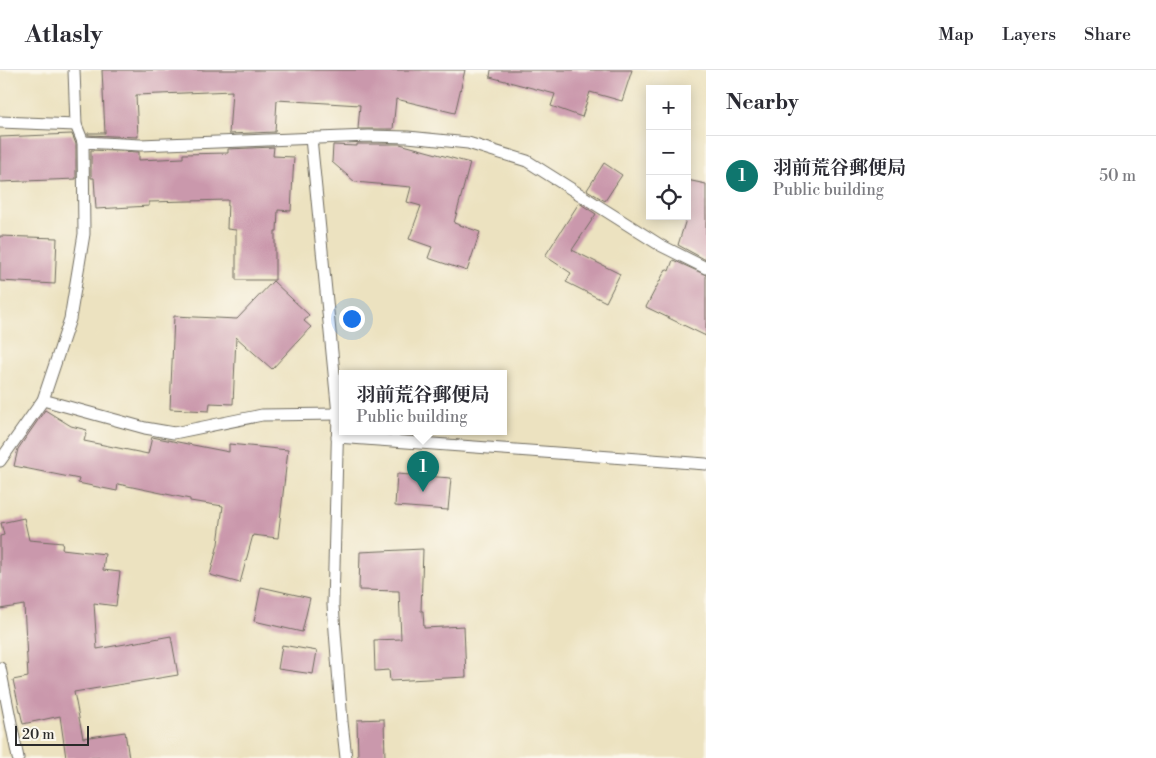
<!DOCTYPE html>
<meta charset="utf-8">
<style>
:root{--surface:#fff;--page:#f7f7f7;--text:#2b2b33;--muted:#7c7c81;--line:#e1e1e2;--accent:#0f766e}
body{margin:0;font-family:"Libre Bodoni","Noto Serif JP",serif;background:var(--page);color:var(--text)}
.controls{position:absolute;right:15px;top:15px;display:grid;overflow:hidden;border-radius:0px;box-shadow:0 2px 12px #0003}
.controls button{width:45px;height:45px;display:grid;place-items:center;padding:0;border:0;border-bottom:1px solid var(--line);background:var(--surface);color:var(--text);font:25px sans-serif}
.scale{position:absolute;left:15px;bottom:12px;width:74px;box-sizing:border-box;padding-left:5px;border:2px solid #2b2b2b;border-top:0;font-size:14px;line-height:18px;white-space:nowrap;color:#2b2b2b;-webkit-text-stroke:4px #fbf7ec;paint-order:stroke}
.you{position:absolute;left:351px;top:248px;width:18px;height:18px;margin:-12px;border:4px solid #fff;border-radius:50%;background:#1a73e8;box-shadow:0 0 0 8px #1a73e833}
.badge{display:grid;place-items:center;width:32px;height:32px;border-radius:50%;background:var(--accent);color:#fff;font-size:16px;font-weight:700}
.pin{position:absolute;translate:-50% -41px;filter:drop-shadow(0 1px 2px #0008)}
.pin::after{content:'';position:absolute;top:26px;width:18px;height:15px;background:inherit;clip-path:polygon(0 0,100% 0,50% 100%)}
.popup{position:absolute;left:339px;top:300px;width:168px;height:65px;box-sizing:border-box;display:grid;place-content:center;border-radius:0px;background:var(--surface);filter:drop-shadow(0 1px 4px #0005);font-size:16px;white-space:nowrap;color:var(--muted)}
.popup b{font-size:19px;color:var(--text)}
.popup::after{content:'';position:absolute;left:50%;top:100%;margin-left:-10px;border:10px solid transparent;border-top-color:var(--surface)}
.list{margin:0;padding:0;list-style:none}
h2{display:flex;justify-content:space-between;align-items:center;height:65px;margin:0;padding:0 20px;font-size:21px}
h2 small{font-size:16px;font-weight:400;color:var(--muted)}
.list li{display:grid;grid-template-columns:32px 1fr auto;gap:15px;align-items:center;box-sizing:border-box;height:80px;padding:0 20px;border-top:1px solid var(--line)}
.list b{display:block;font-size:19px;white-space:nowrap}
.list p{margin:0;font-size:16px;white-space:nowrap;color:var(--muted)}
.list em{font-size:16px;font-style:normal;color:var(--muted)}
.icon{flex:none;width:28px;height:28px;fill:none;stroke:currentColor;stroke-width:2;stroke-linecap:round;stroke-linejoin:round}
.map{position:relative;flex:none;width:706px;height:688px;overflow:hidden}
header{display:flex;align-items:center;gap:30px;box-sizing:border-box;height:70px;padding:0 25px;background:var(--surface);border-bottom:1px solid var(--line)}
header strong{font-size:24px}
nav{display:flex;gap:28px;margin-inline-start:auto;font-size:18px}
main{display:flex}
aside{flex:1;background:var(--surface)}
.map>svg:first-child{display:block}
.building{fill:#ca98ac}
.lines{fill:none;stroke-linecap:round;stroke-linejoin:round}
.service-casing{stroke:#6f6b5f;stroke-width:13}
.service{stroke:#fff;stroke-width:11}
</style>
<header>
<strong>Atlasly</strong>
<nav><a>Map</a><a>Layers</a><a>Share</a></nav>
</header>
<main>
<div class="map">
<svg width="706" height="688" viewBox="0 0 706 688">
<rect width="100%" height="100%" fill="#fbf7ec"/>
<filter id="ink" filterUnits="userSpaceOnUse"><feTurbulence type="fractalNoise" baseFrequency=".02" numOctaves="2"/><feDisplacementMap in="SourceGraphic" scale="10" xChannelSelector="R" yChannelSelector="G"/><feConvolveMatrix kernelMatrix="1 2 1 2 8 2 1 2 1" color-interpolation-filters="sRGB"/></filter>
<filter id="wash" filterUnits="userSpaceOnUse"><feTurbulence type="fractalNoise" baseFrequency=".0096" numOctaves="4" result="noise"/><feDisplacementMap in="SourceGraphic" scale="20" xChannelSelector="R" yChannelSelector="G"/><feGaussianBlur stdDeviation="1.12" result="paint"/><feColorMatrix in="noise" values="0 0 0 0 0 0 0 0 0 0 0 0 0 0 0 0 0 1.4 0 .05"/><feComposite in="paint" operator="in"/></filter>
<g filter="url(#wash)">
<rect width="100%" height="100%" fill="#ece2c0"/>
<g id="blocks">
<g class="building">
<path d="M 102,0 L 465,0 L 455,43 L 396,29 L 393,59 L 358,59 L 360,35 L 277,30 L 275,62 L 229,64 L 232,21 L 136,25 L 138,67 L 88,65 L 88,63 L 105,63 Z"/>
<path d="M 491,0 L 632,0 L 622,31 L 590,22 L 582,47 L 551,36 L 555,24 L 490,7 Z"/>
<path d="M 72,64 L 76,74 L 76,109 L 0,112 L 0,67 Z"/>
<path d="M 357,74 L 400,74 L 470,93 L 454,153 L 480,162 L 467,201 L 428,188 L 432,177 L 409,169 L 421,136 L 407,132 L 411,117 L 355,112 L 332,92 L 333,75 L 357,76 Z"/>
<path d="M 274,77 L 273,86 L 294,87 L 291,141 L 278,140 L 277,161 L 275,161 L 275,210 L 236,210 L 236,160 L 227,159 L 228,130 L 149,132 L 149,136 L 96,139 L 94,108 L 91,108 L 91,80 L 139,82 L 139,90 L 183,88 L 183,84 L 228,83 L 228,79 Z"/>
<path d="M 604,93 L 622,105 L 605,131 L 587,120 Z"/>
<path d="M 687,110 L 706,114 L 706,190 L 678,175 L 687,146 Z"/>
<path d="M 579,133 L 596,144 L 572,180 L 620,204 L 606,232 L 566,212 L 571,203 L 545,186 Z"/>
<path d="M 0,166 L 57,168 L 55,214 L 0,211 Z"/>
<path d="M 673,190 L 706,205 L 706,266 L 646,237 L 666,199 L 669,201 Z"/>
<path d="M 273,211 L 309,245 L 304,251 L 311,257 L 272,299 L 236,267 L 233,334 L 210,333 L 209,341 L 170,339 L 174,246 L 237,249 Z"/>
<path d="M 45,340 L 71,356 L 87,360 L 84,371 L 148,384 L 152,367 L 229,382 L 229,374 L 288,380 L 278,468 L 253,465 L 240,513 L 210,505 L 218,474 L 223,436 L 190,431 L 190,429 L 118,414 L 117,421 L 78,413 L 79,409 L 14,396 L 18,379 Z"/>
<path d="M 397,404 L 451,408 L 448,440 L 395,436 Z"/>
<path d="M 24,448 L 29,470 L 63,473 L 62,479 L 105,484 L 103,500 L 120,502 L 116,536 L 94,533 L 97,579 L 171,566 L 178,605 L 74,622 L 83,668 L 125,662 L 129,688 L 66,688 L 60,646 L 23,654 L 13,610 L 28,607 L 24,535 L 0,539 L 0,466 L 4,465 L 1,453 Z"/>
<path d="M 423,479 L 421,541 L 423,541 L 424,558 L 464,556 L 466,607 L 390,611 L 389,600 L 375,601 L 374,570 L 401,569 L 399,521 L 359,520 L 360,482 Z"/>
<path d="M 261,517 L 310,528 L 302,562 L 254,551 Z"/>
<path d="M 282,575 L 317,581 L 313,604 L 278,599 Z"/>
<path d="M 384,649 L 385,688 L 358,688 L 357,650 Z"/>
</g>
</g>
</g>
<g filter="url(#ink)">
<use href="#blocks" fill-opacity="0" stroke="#6f6b5f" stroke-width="1"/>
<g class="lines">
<defs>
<g id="service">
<path d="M 74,0 L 76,55 L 83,72"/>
<path d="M 0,52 L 76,55"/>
<path d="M 311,68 L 338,344 L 333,535 L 342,652 L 346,688"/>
<path d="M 43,330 L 145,358 L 174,363 L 262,345 L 338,344"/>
<path d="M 337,367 L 706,394"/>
<path d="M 0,391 L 43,330 L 70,249 L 84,164 L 83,72 L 140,75 L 369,66 L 408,67 L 468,73 L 527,91 L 660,175 L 706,198"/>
<path d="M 0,598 L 18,688"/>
</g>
</defs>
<use href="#service" class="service-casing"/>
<use href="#service" class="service"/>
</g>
</g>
</svg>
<div class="controls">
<button>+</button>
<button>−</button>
<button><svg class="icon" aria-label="locate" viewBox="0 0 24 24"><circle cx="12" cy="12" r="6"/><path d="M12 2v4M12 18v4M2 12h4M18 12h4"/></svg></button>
</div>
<div class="scale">20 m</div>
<div class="you"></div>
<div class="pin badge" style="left:423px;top:422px">1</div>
<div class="popup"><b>羽前荒谷郵便局</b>Public building</div>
</div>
<aside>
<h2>Nearby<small></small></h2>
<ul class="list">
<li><span class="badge">1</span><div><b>羽前荒谷郵便局</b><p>Public building</p></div><em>50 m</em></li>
</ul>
</aside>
</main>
